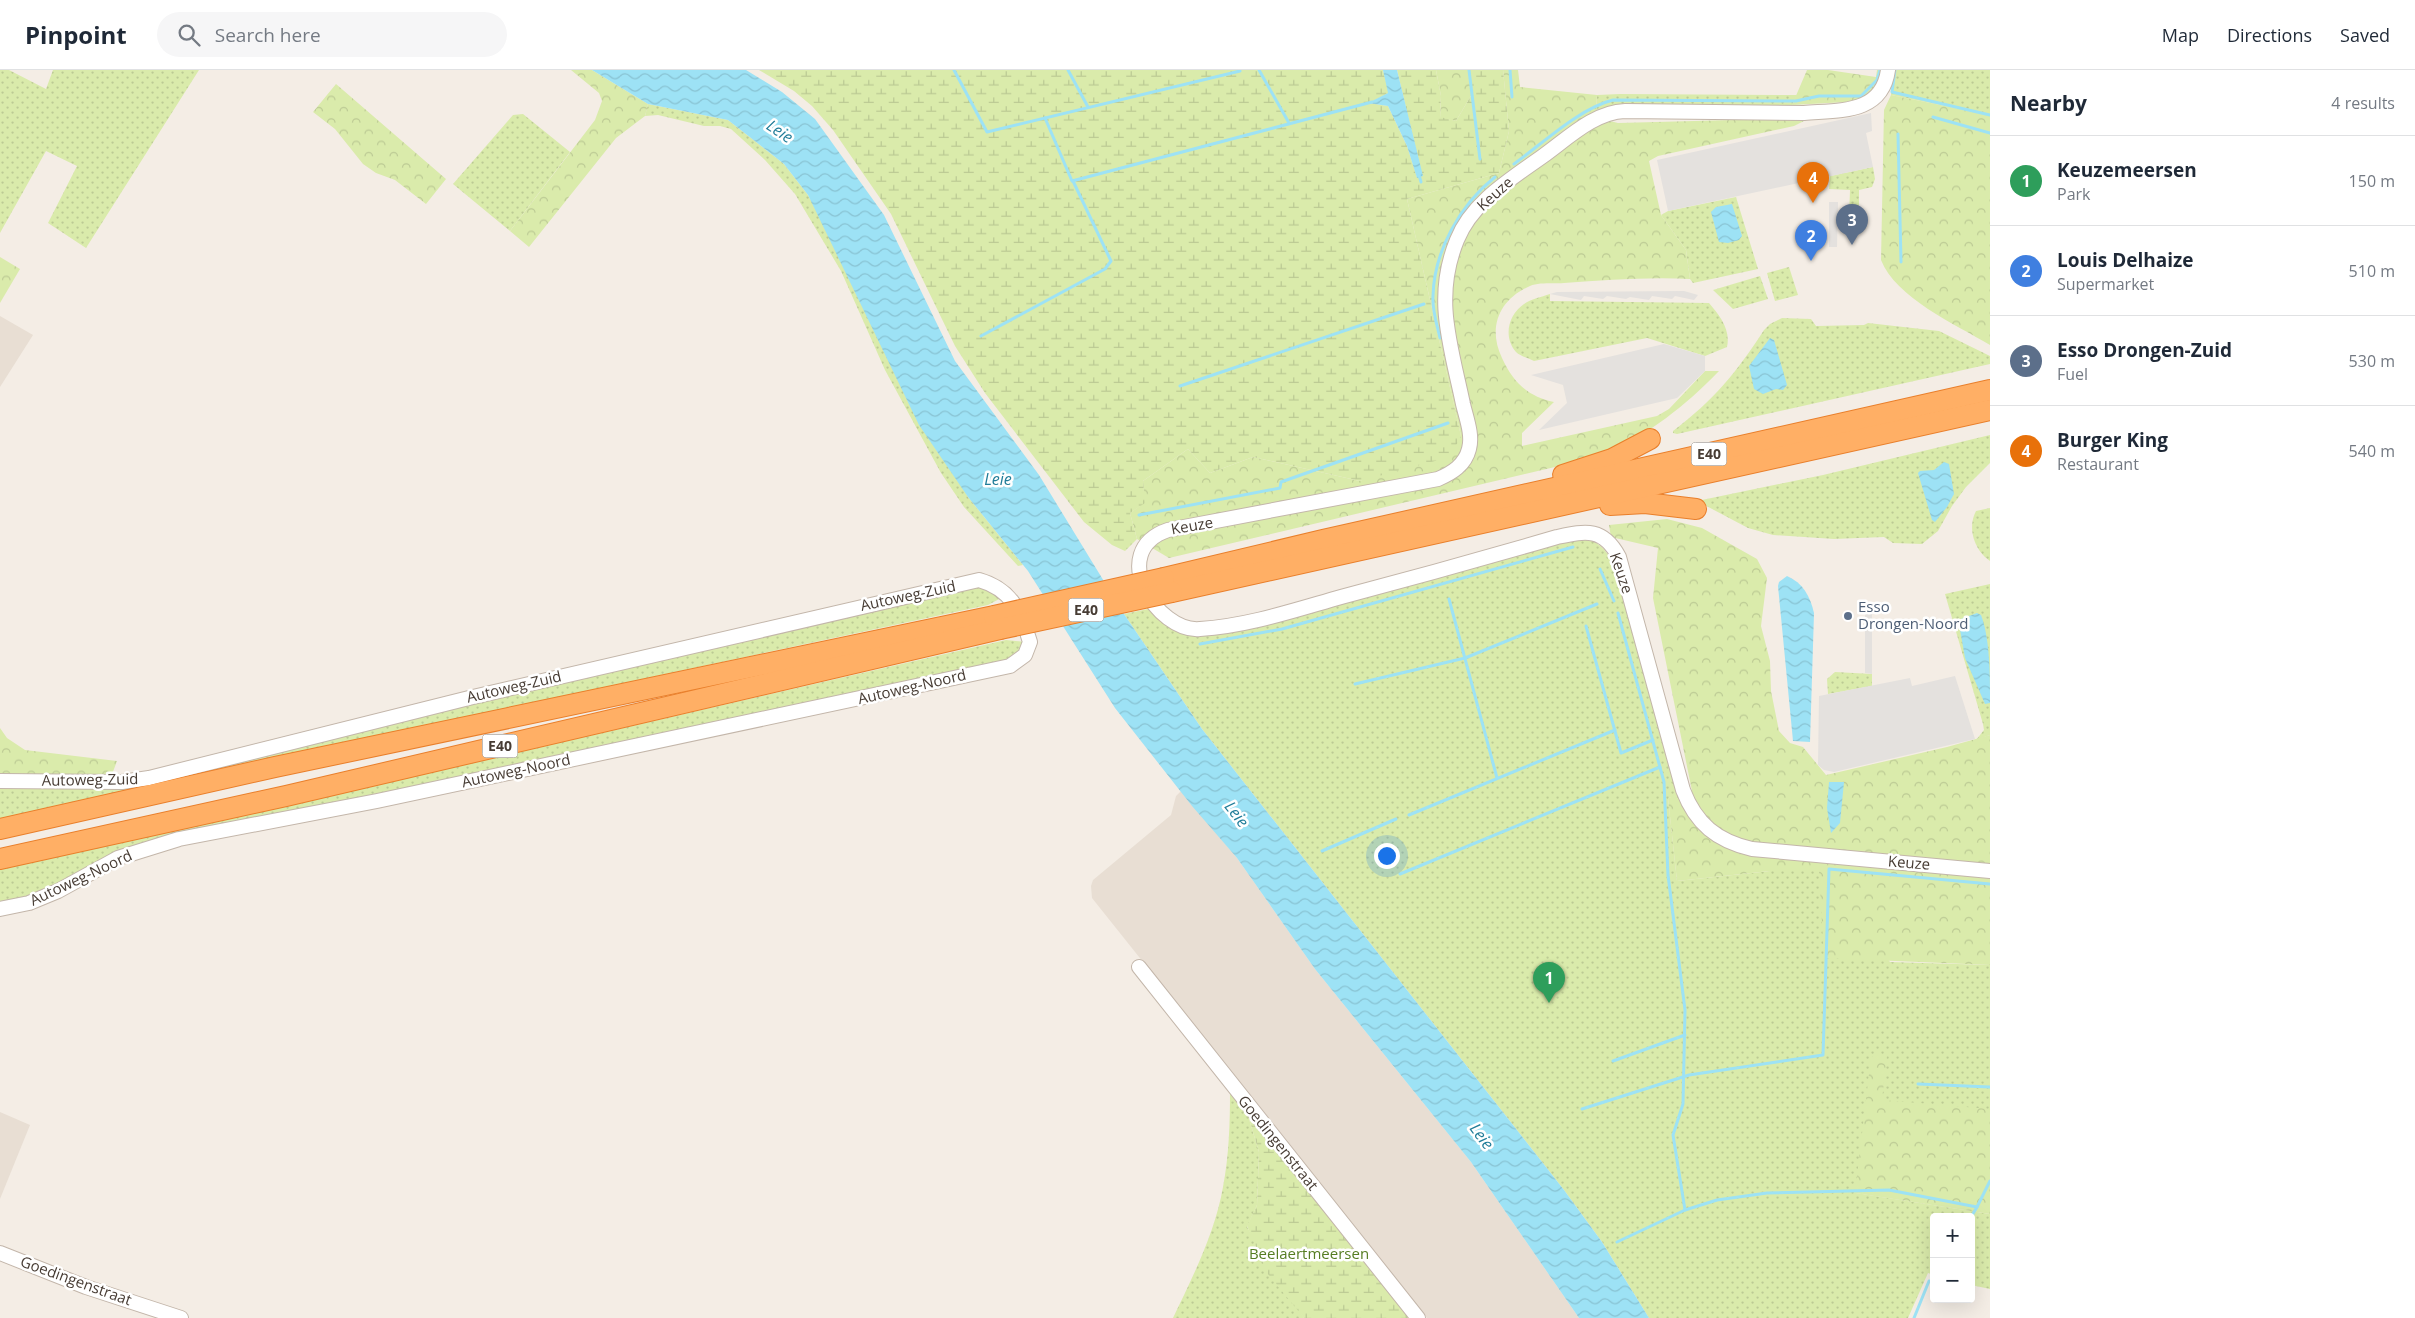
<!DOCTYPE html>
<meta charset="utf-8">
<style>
:root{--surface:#fff;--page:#f6f6f7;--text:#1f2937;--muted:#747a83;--line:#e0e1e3;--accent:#d93025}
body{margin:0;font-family:"Open Sans",sans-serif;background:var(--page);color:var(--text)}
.controls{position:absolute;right:15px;bottom:15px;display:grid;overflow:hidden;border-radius:5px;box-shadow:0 5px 20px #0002}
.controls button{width:45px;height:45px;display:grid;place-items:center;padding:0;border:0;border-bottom:1px solid var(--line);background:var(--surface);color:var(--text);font:25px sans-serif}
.you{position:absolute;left:1386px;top:785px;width:18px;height:18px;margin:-12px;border:4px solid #fff;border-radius:50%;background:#1a73e8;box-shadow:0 0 0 8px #1a73e833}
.badge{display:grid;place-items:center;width:32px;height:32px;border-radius:50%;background:var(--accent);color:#fff;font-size:16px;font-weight:700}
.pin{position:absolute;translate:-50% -41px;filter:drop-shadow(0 1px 2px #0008)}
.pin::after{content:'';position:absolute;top:26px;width:18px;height:15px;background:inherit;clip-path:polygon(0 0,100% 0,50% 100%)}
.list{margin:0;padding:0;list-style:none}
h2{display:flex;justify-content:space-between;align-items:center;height:65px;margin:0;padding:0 20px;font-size:21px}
h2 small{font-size:16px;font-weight:400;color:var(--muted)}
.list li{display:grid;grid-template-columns:32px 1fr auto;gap:15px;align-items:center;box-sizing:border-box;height:90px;padding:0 20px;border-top:1px solid var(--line)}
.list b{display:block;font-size:19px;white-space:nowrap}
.list p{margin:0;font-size:16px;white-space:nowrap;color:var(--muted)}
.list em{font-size:16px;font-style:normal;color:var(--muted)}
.icon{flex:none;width:28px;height:28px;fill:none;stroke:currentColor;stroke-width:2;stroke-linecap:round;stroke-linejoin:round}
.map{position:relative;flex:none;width:1990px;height:1248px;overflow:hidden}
header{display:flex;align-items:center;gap:30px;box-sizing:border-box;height:70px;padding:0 25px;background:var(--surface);border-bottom:1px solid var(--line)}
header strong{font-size:24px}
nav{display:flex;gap:28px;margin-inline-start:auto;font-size:18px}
.search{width:350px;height:45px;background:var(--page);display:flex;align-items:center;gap:12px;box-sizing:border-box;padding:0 18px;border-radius:28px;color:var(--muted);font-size:19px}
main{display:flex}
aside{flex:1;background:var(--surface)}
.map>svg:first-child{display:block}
.residential{fill:#e8ded3}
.green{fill:url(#green-dots)}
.forest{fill:url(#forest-crowns)}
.wetland{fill:url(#wetland-marsh)}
.parking{fill:#e4e1de}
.water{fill:url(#water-waves)}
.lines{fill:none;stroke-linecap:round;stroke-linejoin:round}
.stream{stroke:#9de2f5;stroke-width:3}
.minor-casing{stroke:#c3b6aa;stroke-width:16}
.highway-casing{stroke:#e97f2b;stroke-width:22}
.minor{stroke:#fff;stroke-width:14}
.highway{stroke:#ffaf65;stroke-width:20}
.highway-bridge-casing{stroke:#e97f2b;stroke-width:22;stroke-linecap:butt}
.highway-bridge{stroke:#ffaf65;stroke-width:20}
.service-dot{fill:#5c6f8a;stroke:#fff;stroke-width:2}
.labels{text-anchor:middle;stroke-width:5;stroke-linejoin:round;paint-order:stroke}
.shield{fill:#fff;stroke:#7e7671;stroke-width:1}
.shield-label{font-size:14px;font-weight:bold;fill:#473c34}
.street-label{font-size:15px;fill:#473c34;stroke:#fff}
.service-label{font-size:15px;fill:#4e5e75;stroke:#fff;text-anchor:start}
.park-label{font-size:15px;fill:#567d23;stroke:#fff}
.water-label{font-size:16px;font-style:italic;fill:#217d99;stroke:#fff}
</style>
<header>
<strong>Pinpoint</strong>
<div class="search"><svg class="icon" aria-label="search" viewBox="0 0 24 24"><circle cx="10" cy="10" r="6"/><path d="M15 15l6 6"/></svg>Search here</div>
<nav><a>Map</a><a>Directions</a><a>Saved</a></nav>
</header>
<main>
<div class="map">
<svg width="1990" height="1248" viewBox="0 0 1990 1248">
<defs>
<pattern id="green-dots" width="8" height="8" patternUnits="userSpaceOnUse" patternTransform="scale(1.25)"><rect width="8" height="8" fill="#daebab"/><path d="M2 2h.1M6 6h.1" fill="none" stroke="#bcca94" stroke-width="1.8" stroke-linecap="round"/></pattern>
<pattern id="forest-crowns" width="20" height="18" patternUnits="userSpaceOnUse" patternTransform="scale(1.25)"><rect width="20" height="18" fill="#daebab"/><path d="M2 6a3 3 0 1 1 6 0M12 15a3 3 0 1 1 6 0" fill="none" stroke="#bcca94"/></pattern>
<pattern id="wetland-marsh" width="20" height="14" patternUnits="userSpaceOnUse" patternTransform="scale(1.25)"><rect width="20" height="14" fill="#daebab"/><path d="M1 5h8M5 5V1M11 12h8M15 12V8" fill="none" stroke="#bcca94"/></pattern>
<pattern id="water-waves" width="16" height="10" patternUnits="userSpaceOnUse" patternTransform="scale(1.25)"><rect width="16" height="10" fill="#9de2f5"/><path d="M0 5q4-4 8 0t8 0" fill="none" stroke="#89c3d3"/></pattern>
</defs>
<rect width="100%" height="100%" fill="#f4ede5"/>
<g class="residential">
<path d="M 0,246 L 33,265 L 0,317 Z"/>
<path d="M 1181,721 L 1237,788 L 1315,899 L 1471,1092 L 1579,1248 L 1427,1248 L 1092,828 L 1091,816 L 1093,810 L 1171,745 L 1176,726 Z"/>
<path d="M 0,1042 L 30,1055 L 0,1129 Z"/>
</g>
<g class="green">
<path d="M 0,0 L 9,0 L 46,19 L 53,0 L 199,0 L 86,178 L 48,153 L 77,96 L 46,81 L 0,163 Z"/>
<path d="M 1892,0 L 1990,0 L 1990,45 L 1891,25 Z"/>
<path d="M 1597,25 L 1620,24 L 1797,25 L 1792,35 L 1688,36 L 1596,42 Z"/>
<path d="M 648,34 L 728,50 L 784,94 L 808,125 L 968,427 L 1023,495 L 1018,496 L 964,437 L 941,403 L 885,300 L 841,201 L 795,124 L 765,90 L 731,59 L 720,56 L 704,56 L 658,45 L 645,46 Z"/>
<path d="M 523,44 L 570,82 L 510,161 L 453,114 L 513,45 Z"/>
<path d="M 1873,97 L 1875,109 L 1872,117 L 1859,120 L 1859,143 L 1849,146 L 1850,120 L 1829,119 L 1830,106 Z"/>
<path d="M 1736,127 L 1758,199 L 1693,213 L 1690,209 L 1686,180 L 1661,145 L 1668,141 Z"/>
<path d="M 1789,197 L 1798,225 L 1775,231 L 1767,203 Z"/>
<path d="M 1760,206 L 1768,229 L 1733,239 L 1713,220 Z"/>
<path d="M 1550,224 L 1550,231 L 1709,233 C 1719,245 1731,259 1727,277 L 1705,286 L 1647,268 L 1534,291 C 1528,288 1520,286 1516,282 C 1503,267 1508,245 1524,234 C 1531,229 1541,227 1550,224 Z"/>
<path d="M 1782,248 L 1811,249 L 1816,256 L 1864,255 L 1868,253 L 1939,261 L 1990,286 L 1990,294 L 1677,364 L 1673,363 L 1673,361 C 1714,330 1736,303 1764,260 L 1770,254 Z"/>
<path d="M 1990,365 L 1990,393 L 1966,417 L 1952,436 L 1938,461 L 1922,474 L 1893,473 L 1884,467 L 1834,469 L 1773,465 L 1748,458 L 1697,431 L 1823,405 Z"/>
<path d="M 1990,438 L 1990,491 C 1974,480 1967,458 1976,441 Z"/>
<path d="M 1587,468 C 1604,475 1610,486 1618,502 L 1679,726 L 1668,728 L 1677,811 L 1770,801 L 1819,801 L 1890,892 L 1990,895 L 1990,1041 L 1856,1123 L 1990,1144 L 1990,1219 L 1971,1215 L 1971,1147 L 1934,1147 L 1934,1205 L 1928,1203 L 1908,1248 L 1649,1248 L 1602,1172 L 1564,1120 L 1202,659 L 1124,544 L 1153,538 L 1181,561 L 1375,521 L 1575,469 Z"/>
<path d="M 1990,514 L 1990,665 L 1976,670 L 1984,660 L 1983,654 L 1945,524 Z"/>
<path d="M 979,515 L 1003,527 L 988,535 L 273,688 L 0,750 L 0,715 L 122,716 L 474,631 Z"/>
<path d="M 1006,570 L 1026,572 L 1025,577 L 1008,591 L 914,614 L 178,765 L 27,829 L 0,834 L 0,798 L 288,735 Z"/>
<path d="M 1835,602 L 1872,604 L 1872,616 L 1828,624 L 1827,609 Z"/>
<path d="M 1230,1022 L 1246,1039 L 1259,1082 L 1257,1135 L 1247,1157 L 1304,1248 L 1173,1248 C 1193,1206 1215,1163 1223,1117 C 1229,1086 1230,1053 1230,1022 Z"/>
</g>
<g class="forest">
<path d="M 571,0 L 592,0 L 648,34 L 645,46 L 616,68 L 529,177 L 510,161 L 595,50 L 602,31 L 599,23 Z"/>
<path d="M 1436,0 L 1469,0 L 1472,24 L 1456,51 L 1440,48 L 1441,26 Z"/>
<path d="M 1503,0 L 1518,0 L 1520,17 L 1597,25 L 1596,43 L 1606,50 L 1618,53 L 1810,48 L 1794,56 L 1658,86 L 1649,91 L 1661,145 L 1686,180 L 1690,209 C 1648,207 1606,210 1564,213 C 1554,214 1539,212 1530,216 C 1500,229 1487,257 1502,288 C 1513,312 1527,326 1554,332 L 1522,363 L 1522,376 L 1657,346 L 1669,339 L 1705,301 L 1719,301 C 1682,339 1653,360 1606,385 L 1169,488 L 1137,469 L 1130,443 L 1144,433 L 1143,411 L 1188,379 L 1210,403 L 1253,387 L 1360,411 L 1461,366 L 1407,129 L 1499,103 L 1509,61 Z"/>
<path d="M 1807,0 L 1828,0 L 1876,7 L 1877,0 L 1892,0 L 1890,20 L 1877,19 L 1860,29 L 1846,32 L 1792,35 Z"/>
<path d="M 336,14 L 446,109 L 426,134 L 395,110 L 376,103 L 363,94 L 335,59 L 313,42 Z"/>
<path d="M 1891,25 L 1990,45 L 1990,275 C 1955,254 1896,228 1881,190 L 1884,40 Z"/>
<path d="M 0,187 L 20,199 L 0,233 Z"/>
<path d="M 1667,449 L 1702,458 L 1757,489 L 1767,508 L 1761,556 L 1770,591 L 1771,621 L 1779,661 L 1790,673 L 1803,677 L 1826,705 L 1947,677 L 1990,665 L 1990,895 L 1824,888 L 1819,801 L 1770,801 L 1677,811 L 1668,728 L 1692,721 L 1653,528 L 1658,478 L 1611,467 L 1609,455 Z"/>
<path d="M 0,658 L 7,668 L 25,680 L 117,691 L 111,707 L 11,705 L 0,703 Z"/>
<path d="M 1887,984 L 1882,1030 L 1990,1039 L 1990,1144 L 1855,1123 L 1871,987 Z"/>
</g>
<g class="wetland">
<path d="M 759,0 L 1383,0 L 1389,23 L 1369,33 L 1388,36 L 1407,76 L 1417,107 L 1422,105 L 1397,0 L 1436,0 L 1441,26 L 1440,47 L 1456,51 L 1472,24 L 1469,0 L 1503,0 L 1509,61 L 1499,103 L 1407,129 L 1461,366 L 1450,387 L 1360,411 L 1253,387 L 1210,403 L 1188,379 L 1143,411 L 1145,433 L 1130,443 L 1137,469 L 1125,481 L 1112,475 L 1084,452 L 985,323 L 955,276 L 891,144 L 833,60 L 812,36 L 794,21 Z"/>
<path d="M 1246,1039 L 1415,1248 L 1304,1248 L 1268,1204 L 1247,1156 L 1257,1135 L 1259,1082 Z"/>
</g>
<g class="parking">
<path d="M 1871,43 L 1872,61 L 1866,63 L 1873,97 L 1668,141 L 1657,90 Z"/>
<path d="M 1829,132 L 1838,132 L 1837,177 L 1829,177 Z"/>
<path d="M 1684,221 L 1698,225 L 1694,230 L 1675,226 L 1672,229 L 1652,226 L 1649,230 L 1630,227 L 1626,229 L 1607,226 L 1603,229 L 1584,226 L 1581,230 L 1550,224 L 1557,222 Z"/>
<path d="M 1664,274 L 1705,286 L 1705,301 L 1677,328 L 1539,360 L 1567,333 L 1563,315 L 1531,305 Z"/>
<path d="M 1865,538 L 1872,539 L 1872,604 L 1865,603 Z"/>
<path d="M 1955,606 L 1975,669 L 1834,702 L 1824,700 L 1818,695 L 1819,626 L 1910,608 L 1912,616 Z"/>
</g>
<g class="water">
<path d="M 592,0 L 746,0 L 782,22 L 815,49 L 884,145 L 955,291 L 1039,405 L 1124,544 L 1202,659 L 1564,1120 L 1602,1172 L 1649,1248 L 1579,1248 L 1471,1092 L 1315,899 L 1237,788 L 1192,736 L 1115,638 L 1028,501 L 968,427 L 919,355 L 808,125 L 784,94 L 728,50 L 648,34 Z"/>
<path d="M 1383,0 L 1397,0 L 1423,106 L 1417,108 L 1407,76 L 1388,36 L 1368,33 L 1388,23 Z"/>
<path d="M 1732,134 L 1742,166 L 1739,170 L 1728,173 L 1719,172 L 1711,142 L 1716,137 Z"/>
<path d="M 1770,268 L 1774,270 L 1787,315 L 1783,320 L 1776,319 L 1763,324 L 1754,319 L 1749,296 Z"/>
<path d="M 1944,392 L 1949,394 L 1954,424 L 1947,437 L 1935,452 L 1932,450 L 1918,403 L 1920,401 L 1934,400 Z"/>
<path d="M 1787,506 C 1803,513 1810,526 1814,543 L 1810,672 L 1793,671 L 1778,516 L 1779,512 Z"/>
<path d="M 1977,543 L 1981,545 C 1990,568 1990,606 1990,633 L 1985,634 L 1965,588 L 1959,554 L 1961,549 Z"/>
<path d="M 1829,712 L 1844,712 L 1840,753 L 1831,763 L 1827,738 Z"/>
</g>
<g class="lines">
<g class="stream">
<path d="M 954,0 L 987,62 L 1240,1"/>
<path d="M 1068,0 L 1088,37"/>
<path d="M 1259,0 L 1289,53"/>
<path d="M 1469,0 L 1480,89"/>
<path d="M 1510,0 L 1512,27"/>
<path d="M 1895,0 L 1892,22 L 1990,45"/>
<path d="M 1933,47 L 1990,63"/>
<path d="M 1045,48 L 1072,111 L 1372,32"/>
<path d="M 1898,64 L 1901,192"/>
<path d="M 1514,94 C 1543,73 1580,38 1613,30 L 1796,31 L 1819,26 L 1861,26 L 1877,10 L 1880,0"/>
<path d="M 1419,105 L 1421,112"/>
<path d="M 981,266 L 1105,199 L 1111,191 L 1073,111"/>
<path d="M 1440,268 C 1437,255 1432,240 1433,226 C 1434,181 1460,135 1495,107"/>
<path d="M 1180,316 L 1424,234"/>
<path d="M 1139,445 L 1280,418 L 1281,412 L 1448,353"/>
<path d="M 1600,499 L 1614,531"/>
<path d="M 1449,529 L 1497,708"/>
<path d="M 1586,556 L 1621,683 L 1653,670"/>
<path d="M 1200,574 L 1282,559 L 1573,477"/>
<path d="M 1355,614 L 1465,588 L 1597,534"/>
<path d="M 1409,745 L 1615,660"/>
<path d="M 1322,781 L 1396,749"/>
<path d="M 1400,804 L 1660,697"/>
<path d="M 1613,991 L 1685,965"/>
<path d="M 1918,1014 L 1990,1017"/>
<path d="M 1582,1039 L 1689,1005 L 1823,985 L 1829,799 L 1990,814"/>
<path d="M 1685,1140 L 1717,1130 L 1767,1123 L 1889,1120 L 1977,1137 L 1990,1111"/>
<path d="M 1971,1147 L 1977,1137"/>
<path d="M 1617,1172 L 1685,1140 L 1673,1065 L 1683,1034 L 1685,940 L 1668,805 L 1664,712 L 1618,543"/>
<path d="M 1914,1248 L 1929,1211"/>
</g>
<defs>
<g id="minor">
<path d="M 1888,0 C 1882,44 1840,40 1804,43 L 1625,41 C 1594,42 1567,69 1543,86 C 1511,109 1472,132 1457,170 C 1433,228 1451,276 1463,334 C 1466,347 1473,365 1469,379 C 1465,395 1452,403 1438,409 L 1168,460 C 1106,481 1157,563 1200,559 C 1248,556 1295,540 1341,527 C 1413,508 1485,488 1557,467 C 1586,461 1603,457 1619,487 L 1683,720 C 1696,754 1717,771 1752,779 L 1990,801"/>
<path d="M 0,711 L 122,712 L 149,708 L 473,627 L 979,510 C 1011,519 1021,541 1030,572 L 1025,585 L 1010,596 L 377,731 L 179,769 L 118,788 L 58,821 L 29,833 L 0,839"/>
<path d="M 1139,897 L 1418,1248"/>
<path d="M 0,1183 L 86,1217 L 181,1248"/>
</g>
<g id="highway">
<path d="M 1563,405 L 1612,389 L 1650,369"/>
<path d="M 1610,435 L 1645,433 L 1696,439"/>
<path d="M 1164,508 L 1323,470 L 1990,320"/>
<path d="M 1172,522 L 1990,340"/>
<path d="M 0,759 L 275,697 L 994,546"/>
<path d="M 0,789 L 286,726 L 1000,559"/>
</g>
</defs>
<use href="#minor" class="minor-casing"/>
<use href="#highway" class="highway-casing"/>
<use href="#minor" class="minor"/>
<use href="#highway" class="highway"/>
<defs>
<g id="highway-bridge">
<path d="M 994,546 L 1164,508"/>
<path d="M 1000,559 L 1172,522"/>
</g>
</defs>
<use href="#highway-bridge" class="highway-bridge-casing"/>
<use href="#highway-bridge" class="highway-bridge"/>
</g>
<circle class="service-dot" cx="1848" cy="546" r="5"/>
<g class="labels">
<g class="shield">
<rect x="1691.5" y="372.5" width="35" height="23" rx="4"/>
<rect x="1068.5" y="528.5" width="35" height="23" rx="4"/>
<rect x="482.5" y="664.5" width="35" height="23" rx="4"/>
</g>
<g class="shield-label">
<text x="1709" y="389">E40</text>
<text x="1086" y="545">E40</text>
<text x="500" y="681">E40</text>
</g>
<g class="street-label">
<text transform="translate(1495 124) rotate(-42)" y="5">Keuze</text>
<text transform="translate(1192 456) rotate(-10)" y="5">Keuze</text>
<text transform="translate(1621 503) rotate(71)" y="5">Keuze</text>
<text transform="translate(908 526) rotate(-12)" y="5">Autoweg-Zuid</text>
<text transform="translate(514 617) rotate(-13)" y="5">Autoweg-Zuid</text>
<text transform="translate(912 617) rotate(-13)" y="5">Autoweg-Noord</text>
<text transform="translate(516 701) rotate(-12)" y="5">Autoweg-Noord</text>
<text transform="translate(90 710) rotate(-1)" y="5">Autoweg-Zuid</text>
<text transform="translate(1909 793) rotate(5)" y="5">Keuze</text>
<text transform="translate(81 808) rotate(-25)" y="5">Autoweg-Noord</text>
<text transform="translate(1278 1073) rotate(51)" y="5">Goedingenstraat</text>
<text transform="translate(76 1211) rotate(20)" y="5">Goedingenstraat</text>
</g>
<g class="service-label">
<text x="1858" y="542">Esso<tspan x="1858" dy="17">Drongen-Noord</tspan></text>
</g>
<g class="park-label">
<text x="1309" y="1189">Beelaertmeersen</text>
</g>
<g class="water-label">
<text transform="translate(780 61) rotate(34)" y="6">Leie</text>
<text x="998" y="415">Leie</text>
<text transform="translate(1237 744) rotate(52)" y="6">Leie</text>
<text transform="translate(1482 1066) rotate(53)" y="6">Leie</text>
</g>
</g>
</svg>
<div class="controls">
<button>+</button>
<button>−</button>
</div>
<div class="you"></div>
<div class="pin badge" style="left:1549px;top:933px;background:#2e9e5b">1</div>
<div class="pin badge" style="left:1811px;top:191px;background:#3f7fe0">2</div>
<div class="pin badge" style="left:1852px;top:175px;background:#5c6f8a">3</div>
<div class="pin badge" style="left:1813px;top:133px;background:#e8710a">4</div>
</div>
<aside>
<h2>Nearby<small>4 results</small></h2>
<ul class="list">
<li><span class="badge" style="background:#2e9e5b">1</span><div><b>Keuzemeersen</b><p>Park</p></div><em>150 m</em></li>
<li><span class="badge" style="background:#3f7fe0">2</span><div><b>Louis Delhaize</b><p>Supermarket</p></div><em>510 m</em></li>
<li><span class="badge" style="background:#5c6f8a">3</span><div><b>Esso Drongen-Zuid</b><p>Fuel</p></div><em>530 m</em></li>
<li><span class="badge" style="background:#e8710a">4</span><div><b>Burger King</b><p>Restaurant</p></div><em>540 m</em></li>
</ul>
</aside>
</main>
